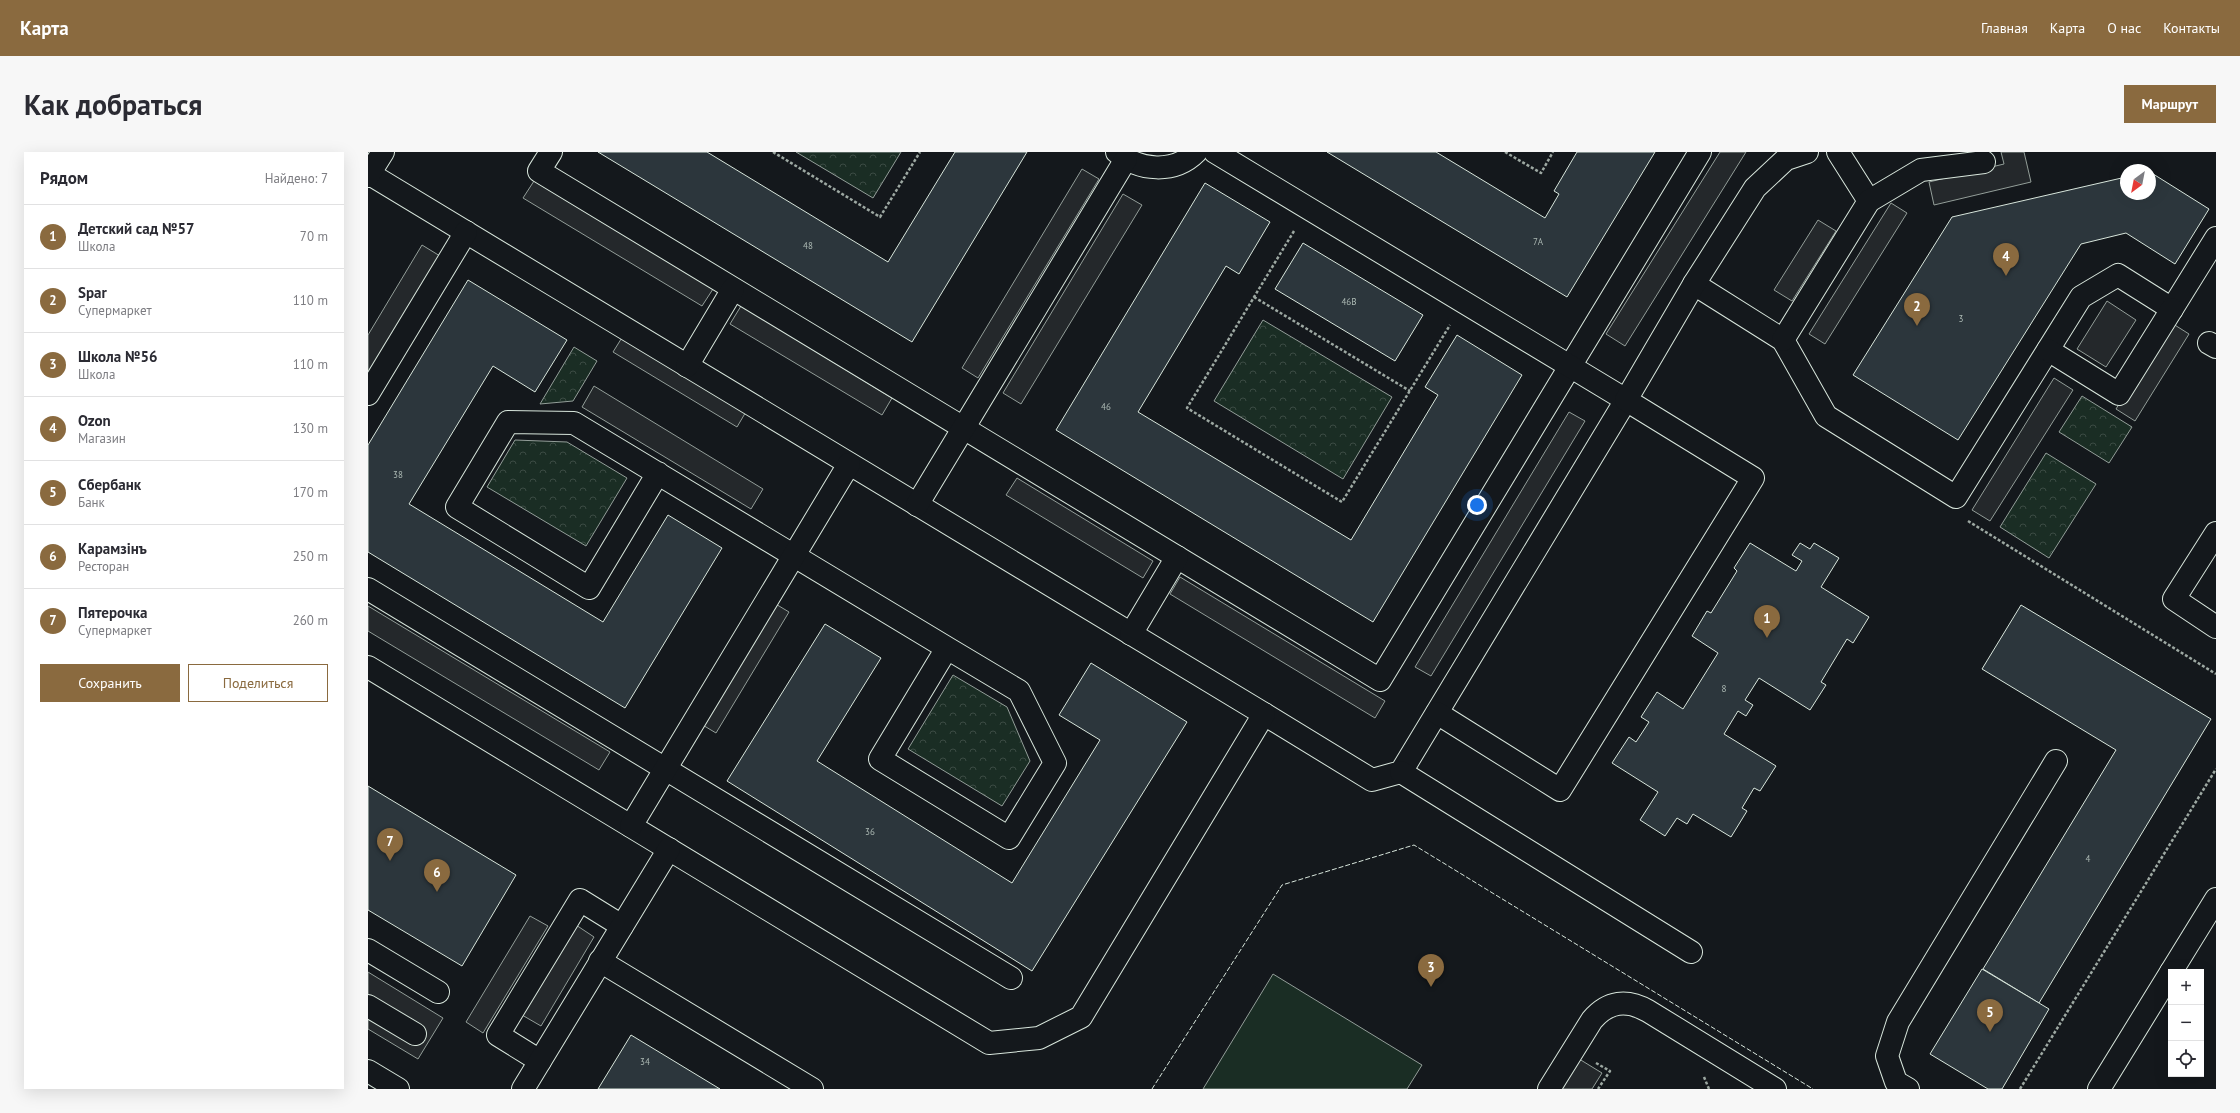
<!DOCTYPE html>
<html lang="ru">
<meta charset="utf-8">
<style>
:root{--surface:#fff;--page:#f7f7f7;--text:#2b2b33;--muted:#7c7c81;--line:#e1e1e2;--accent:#8a6a3f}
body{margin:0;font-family:"PT Sans",sans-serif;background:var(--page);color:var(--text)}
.controls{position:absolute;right:12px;bottom:12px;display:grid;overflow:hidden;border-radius:0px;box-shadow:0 4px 16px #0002}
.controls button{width:36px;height:36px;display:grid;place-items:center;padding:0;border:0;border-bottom:1px solid var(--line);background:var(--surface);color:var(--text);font:20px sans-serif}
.compass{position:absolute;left:1752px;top:12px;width:36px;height:36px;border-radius:50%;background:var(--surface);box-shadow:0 4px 16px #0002;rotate:212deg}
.you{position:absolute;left:1109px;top:353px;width:14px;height:14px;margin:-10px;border:3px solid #fff;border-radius:50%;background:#1a73e8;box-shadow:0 0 0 6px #1a73e833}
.badge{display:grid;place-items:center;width:26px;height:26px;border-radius:50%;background:var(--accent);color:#fff;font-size:13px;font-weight:700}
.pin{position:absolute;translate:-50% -33px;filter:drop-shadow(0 1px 2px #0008)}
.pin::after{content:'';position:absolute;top:21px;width:14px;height:12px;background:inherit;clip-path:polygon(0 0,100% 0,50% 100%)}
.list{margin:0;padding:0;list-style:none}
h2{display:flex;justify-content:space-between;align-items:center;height:52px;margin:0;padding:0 16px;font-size:17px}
h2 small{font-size:13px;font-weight:400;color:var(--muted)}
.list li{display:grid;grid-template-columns:26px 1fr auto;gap:12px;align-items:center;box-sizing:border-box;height:64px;padding:0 16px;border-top:1px solid var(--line)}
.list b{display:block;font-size:15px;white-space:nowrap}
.list p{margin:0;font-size:13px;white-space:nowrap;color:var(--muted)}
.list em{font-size:13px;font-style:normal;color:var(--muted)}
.actions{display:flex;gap:8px;padding:12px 16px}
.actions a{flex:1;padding:9px 0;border:1px solid var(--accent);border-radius:0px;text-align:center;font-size:14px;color:var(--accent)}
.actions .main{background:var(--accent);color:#fff}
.icon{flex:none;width:22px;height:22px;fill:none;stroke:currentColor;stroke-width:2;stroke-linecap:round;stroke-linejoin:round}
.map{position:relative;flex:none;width:1848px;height:937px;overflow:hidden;border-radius:0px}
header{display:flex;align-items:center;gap:24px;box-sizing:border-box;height:56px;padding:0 20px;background:var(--accent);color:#fff}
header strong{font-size:19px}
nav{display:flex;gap:22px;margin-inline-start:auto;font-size:14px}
.intro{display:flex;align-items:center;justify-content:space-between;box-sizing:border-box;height:96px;padding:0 24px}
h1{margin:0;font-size:28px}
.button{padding:10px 18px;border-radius:0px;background:var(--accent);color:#fff;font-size:14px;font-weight:700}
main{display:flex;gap:24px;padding:0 24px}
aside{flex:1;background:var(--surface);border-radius:0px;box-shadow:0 4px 16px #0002}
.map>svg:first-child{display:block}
.park{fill:url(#park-crowns);stroke:#939e99}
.pitch{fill:#1a2d24;stroke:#939e99}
.parking{fill:#24282b;stroke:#939e99}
.building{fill:#2c363c;stroke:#d8e6dc}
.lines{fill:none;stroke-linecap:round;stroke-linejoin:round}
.minor-casing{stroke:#d8e6dc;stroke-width:24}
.path{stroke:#9da8a2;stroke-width:2.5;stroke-dasharray:3 2;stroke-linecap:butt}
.minor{stroke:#14181c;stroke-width:22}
.fence{stroke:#d8e6dc;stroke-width:1;stroke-dasharray:5 2;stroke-linecap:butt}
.labels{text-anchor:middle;stroke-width:3;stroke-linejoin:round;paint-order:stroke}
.number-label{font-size:9px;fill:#adbab4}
</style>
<header>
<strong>Карта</strong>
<nav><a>Главная</a><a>Карта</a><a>О нас</a><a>Контакты</a></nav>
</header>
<div class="intro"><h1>Как добраться</h1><a class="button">Маршрут</a></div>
<main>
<aside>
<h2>Рядом<small>Найдено: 7</small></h2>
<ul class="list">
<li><span class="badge">1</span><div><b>Детский сад №57</b><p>Школа</p></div><em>70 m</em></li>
<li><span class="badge">2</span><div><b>Spar</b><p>Супермаркет</p></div><em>110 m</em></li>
<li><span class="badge">3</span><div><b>Школа №56</b><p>Школа</p></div><em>110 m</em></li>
<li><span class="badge">4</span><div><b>Ozon</b><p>Магазин</p></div><em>130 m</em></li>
<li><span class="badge">5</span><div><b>Сбербанк</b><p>Банк</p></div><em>170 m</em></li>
<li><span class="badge">6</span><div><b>Карамзiнъ</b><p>Ресторан</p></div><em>250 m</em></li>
<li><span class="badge">7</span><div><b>Пятерочка</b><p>Супермаркет</p></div><em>260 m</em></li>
</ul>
<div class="actions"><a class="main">Сохранить</a><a>Поделиться</a></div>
</aside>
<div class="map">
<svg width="1848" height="937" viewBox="0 0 1848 937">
<defs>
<pattern id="park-crowns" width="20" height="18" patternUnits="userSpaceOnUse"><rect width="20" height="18" fill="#1a2d24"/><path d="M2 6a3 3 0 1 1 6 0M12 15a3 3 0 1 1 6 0" fill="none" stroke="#3b4b43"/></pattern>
</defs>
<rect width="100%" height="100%" fill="#14181c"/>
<g class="park">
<path d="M 428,0 L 533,0 L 505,46 Z"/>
<path d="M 895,168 L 1024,245 L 975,327 L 846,249 Z"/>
<path d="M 206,195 L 229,209 L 205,249 L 172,252 Z"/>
<path d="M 1714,244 L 1764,275 L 1741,311 L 1691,280 Z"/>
<path d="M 147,288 L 199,290 L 259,326 L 218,394 L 119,335 Z"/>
<path d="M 1678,301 L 1728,332 L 1681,406 L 1632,375 Z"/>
<path d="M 585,523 L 639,555 L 662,609 L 634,654 L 540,597 Z"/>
</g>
<path class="pitch" d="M 905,822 L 1054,913 L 1039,937 L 835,937 Z"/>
<g class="parking">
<path d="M 1352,0 L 1378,0 L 1257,194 L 1238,182 Z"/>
<path d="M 1633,0 L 1656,0 L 1663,30 L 1566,53 L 1561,30 L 1636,12 Z"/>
<path d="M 714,17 L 731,27 L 610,226 L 594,216 Z"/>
<path d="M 166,29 L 345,137 L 334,154 L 155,46 Z"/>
<path d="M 755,42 L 774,53 L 653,252 L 635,241 Z"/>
<path d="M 1523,51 L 1539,61 L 1457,192 L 1441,182 Z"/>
<path d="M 1450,68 L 1468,79 L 1424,149 L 1406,138 Z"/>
<path d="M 54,93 L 72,104 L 0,223 L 0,183 Z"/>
<path d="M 1739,149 L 1768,168 L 1738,215 L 1709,197 Z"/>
<path d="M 373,154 L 524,246 L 514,263 L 362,172 Z"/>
<path d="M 1802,170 L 1821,182 L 1767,269 L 1748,257 Z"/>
<path d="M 255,184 L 379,258 L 369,275 L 245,200 Z"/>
<path d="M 1686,226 L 1705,238 L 1622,369 L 1604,358 Z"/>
<path d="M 226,234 L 395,337 L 383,357 L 214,255 Z"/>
<path d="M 1201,260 L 1217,269 L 1063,524 L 1047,515 Z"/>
<path d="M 649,326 L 785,409 L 775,426 L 638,343 Z"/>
<path d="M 812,425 L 1017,549 L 1007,566 L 802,442 Z"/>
<path d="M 406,451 L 421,460 L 348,581 L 333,572 Z"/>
<path d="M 0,454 L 242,600 L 231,618 L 0,479 Z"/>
<path d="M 162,764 L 180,774 L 115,881 L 98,870 Z"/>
<path d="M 208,773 L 226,785 L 173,874 L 154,863 Z"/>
<path d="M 0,820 L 75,866 L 50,907 L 0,877 Z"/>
<path d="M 1203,902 L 1234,921 L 1224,937 L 1181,937 Z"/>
</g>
<g class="building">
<path d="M 230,0 L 339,0 L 520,110 L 587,0 L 659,0 L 544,190 Z"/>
<path d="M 959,0 L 1068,0 L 1177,66 L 1191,42 L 1186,39 L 1209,0 L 1287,0 L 1199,145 Z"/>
<path d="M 1782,20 L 1841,57 L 1807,112 L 1758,81 L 1713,92 L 1590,288 L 1485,223 L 1584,65 L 1758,25 L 1758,42 L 1782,42 Z"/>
<path d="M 837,31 L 902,70 L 871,122 L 858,114 L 770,260 L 983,388 L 1070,243 L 1057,235 L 1089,183 L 1154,223 L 1005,470 L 688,278 Z"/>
<path d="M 935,91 L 1055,163 L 1027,209 L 907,137 Z"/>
<path d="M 100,128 L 199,188 L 167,240 L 125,214 L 41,352 L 235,470 L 300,363 L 354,396 L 257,556 L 0,400 L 0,293 Z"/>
<path d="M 1382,391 L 1428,419 L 1434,409 L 1424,403 L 1432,391 L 1442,397 L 1446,391 L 1471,406 L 1453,435 L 1501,465 L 1485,491 L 1479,487 L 1453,530 L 1458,533 L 1442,558 L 1391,526 L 1377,548 L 1385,553 L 1378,564 L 1370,559 L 1356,582 L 1408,614 L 1392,639 L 1386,636 L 1374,656 L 1379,659 L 1363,685 L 1325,662 L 1319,672 L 1309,666 L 1297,684 L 1272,668 L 1290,640 L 1244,611 L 1261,585 L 1268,590 L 1281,570 L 1273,565 L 1289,540 L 1315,557 L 1350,501 L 1324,484 L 1339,459 L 1343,461 L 1369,419 L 1366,416 Z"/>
<path d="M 1653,453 L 1843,567 L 1671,851 L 1615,817 L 1748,598 L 1614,517 Z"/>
<path d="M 457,472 L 513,506 L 449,609 L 644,731 L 732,588 L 691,563 L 723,511 L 819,570 L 664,819 L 359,629 Z"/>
<path d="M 0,634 L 148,723 L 94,814 L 0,758 Z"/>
<path d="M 1614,817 L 1681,857 L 1634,937 L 1620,937 L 1562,902 Z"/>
<path d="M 263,883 L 352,937 L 230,937 Z"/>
</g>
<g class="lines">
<defs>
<g id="minor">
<path d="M 183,0 L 171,19 L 1012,528 L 1332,0"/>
<path d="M 749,0 C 771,19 806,22 828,0"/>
<path d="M 847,0 L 1258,248 L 1033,620 L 1004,628 L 896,562"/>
<path d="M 1470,0 L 1501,49"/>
<path d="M 0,21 L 896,562 L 713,865 L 671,886 L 621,891 L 0,515"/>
<path d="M 0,24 L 15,0"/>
<path d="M 1326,132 L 1415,188 L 1458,264 L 1588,345 L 1713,145 L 1750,123 L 1804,157 L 1848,86"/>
<path d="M 1415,188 L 1501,49 L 1553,18 L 1616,10"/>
<path d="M 1841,191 L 1848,195"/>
<path d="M 1680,198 L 1751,242 L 1804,157"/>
<path d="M 319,214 L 365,137"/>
<path d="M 0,242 L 98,80"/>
<path d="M 290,321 L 221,436 L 89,355 L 140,270 L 206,271 L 579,496 L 512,607 L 641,686 L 687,611 L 651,539 L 579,496"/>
<path d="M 549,353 L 758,7"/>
<path d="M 1848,381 L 1806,447 L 1848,475"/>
<path d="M 0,437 L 643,826"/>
<path d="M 763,482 L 809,405"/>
<path d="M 1069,561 L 1192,638 L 1385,326 L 1258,248 L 1326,132 L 1387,36 L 1418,7 L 1439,0"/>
<path d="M 1033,620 L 1323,800"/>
<path d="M 263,674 L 481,312"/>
<path d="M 0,798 L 70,840"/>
<path d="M 232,809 L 444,937"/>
<path d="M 1803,820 L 1848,747"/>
<path d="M 0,854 L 47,882"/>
<path d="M 172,909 L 130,883 L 212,748 L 254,774"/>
<path d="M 0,919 L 30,937"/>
<path d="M 155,937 L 301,697"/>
<path d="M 1181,937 L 1224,868 C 1240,849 1259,847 1280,859 L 1407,937"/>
<path d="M 1540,937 L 1528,930 L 1519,904 L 1530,870 L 1688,609"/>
<path d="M 1731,937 L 1803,820"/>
</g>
</defs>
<use href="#minor" class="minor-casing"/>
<g class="path">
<path d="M 405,0 L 512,65 L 552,0"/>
<path d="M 1137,0 L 1173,21 L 1185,0"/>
<path d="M 926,79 L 819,256 L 974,350 L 1082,173"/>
<path d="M 886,145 L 1042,239"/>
<path d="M 1600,369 L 1848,522"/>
<path d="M 1228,911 L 1242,919 L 1230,937"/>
<path d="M 1336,925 L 1341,937"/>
<path d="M 1652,937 L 1848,617"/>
</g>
<use href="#minor" class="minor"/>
<path class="fence" d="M 784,937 L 914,733 L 1046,693 L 1445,937"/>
</g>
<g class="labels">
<g class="number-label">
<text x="1170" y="93">7А</text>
<text x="440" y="97">48</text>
<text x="981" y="153">46В</text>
<text x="1593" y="170">3</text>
<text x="738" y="258">46</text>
<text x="30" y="326">38</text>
<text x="1356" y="540">8</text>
<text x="502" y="683">36</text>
<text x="1720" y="710">4</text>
<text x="277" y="913">34</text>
</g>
</g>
</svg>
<div class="controls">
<button>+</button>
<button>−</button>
<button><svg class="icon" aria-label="locate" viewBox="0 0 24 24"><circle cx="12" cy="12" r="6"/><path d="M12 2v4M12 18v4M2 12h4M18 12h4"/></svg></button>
</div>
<svg class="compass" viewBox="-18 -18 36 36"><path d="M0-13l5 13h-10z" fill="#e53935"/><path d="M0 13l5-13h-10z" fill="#7c7c81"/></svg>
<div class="you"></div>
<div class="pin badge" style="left:1399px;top:486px">1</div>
<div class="pin badge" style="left:1549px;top:174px">2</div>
<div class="pin badge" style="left:1063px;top:835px">3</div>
<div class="pin badge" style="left:1638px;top:124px">4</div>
<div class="pin badge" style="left:1622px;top:880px">5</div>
<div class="pin badge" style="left:69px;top:740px">6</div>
<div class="pin badge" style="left:22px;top:709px">7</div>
</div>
</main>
